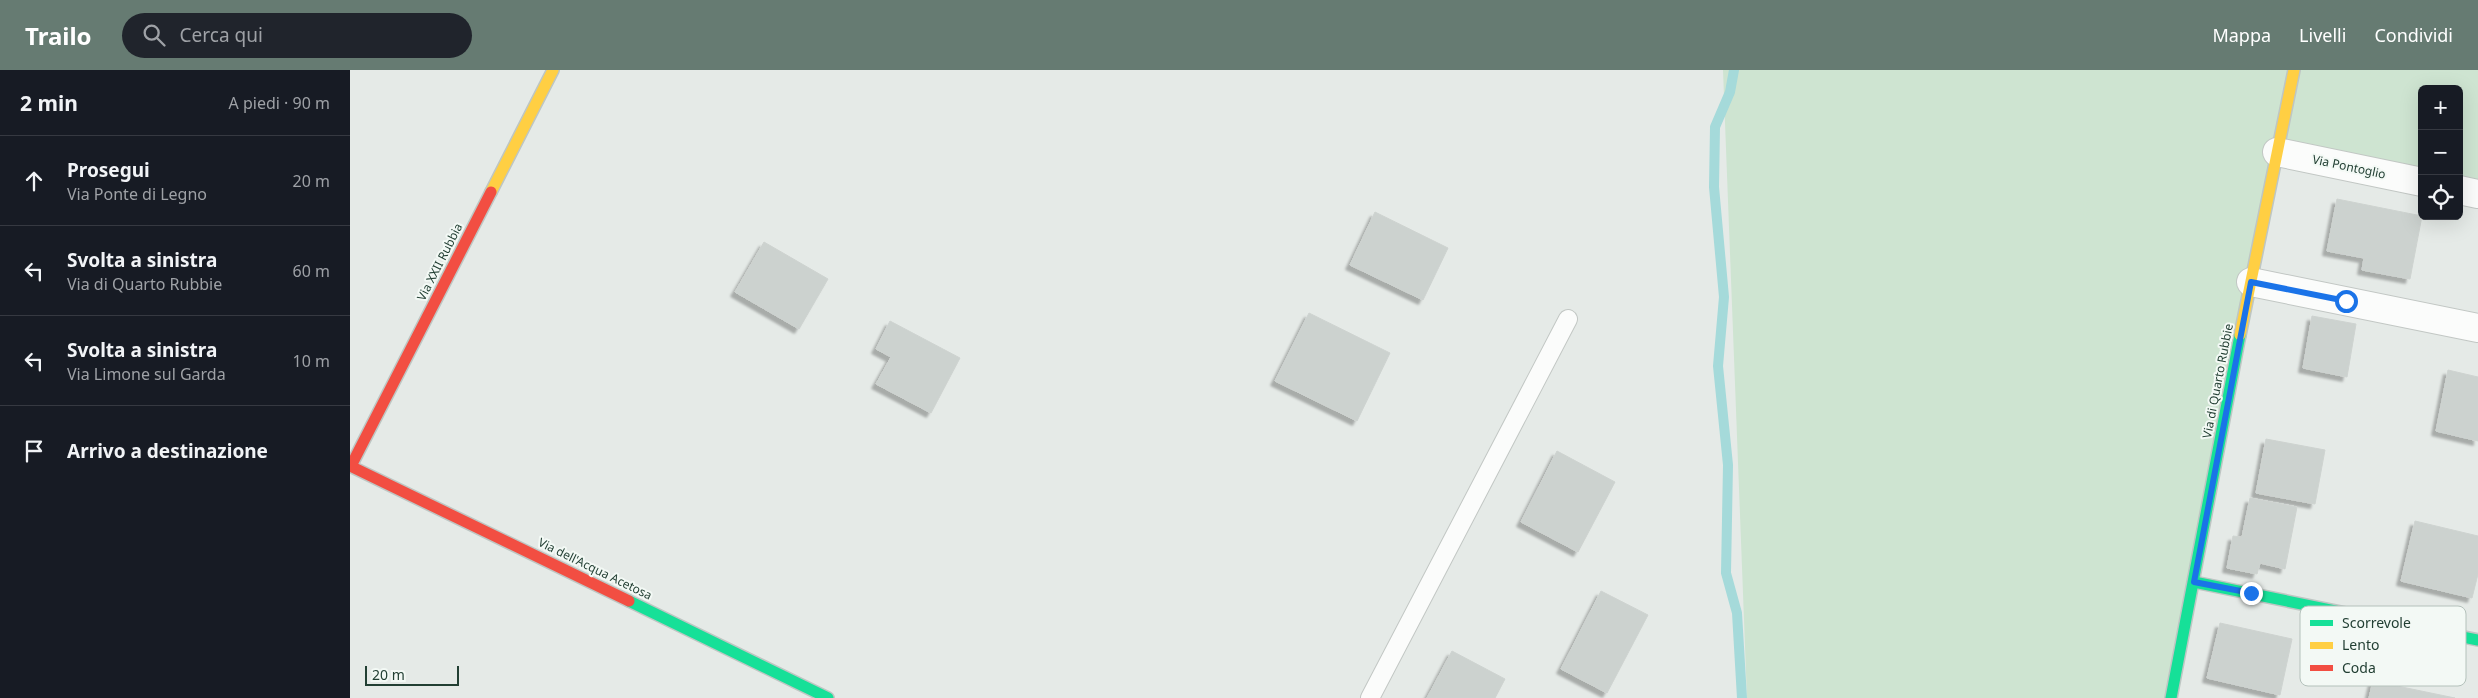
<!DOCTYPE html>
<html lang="it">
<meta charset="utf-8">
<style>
:root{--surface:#171b24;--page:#20242c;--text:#f1f3f6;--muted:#9ea1a6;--line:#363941;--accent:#667b72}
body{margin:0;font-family:"Noto Sans",sans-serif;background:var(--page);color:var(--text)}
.controls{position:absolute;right:15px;top:15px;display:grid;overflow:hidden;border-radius:8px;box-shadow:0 5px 20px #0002}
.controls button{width:45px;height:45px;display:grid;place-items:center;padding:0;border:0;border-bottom:1px solid var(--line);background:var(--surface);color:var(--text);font:25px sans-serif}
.scale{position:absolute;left:15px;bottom:12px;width:94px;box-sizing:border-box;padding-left:5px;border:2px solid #223f33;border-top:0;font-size:14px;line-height:18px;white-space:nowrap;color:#223f33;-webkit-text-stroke:4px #f3f9f5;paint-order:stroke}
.stop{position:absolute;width:15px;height:15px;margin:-11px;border:4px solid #1a73e8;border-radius:50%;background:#fff}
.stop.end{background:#1a73e8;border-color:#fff;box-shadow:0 1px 5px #0008}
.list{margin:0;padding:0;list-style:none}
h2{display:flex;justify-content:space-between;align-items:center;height:65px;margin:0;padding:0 20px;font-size:21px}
h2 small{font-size:16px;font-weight:400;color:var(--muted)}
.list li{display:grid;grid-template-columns:32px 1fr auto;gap:15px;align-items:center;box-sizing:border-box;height:90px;padding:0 20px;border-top:1px solid var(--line)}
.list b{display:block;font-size:19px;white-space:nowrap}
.list p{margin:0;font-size:16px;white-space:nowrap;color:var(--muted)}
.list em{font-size:16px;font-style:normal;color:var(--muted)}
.icon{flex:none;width:28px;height:28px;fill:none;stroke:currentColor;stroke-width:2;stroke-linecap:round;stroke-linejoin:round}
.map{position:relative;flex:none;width:2128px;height:628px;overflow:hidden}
header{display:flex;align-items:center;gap:30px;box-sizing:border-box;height:70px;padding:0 25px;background:var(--accent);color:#fff}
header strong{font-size:24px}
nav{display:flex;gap:28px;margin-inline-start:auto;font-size:18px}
.search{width:350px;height:45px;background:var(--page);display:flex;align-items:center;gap:12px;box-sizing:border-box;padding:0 18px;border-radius:28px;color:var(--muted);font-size:19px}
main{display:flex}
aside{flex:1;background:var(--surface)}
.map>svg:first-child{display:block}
.green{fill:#cee4d1}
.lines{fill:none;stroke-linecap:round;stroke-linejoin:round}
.stream{stroke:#a5dada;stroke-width:10}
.building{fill:#ccd2cf;stroke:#ced3d0;filter:url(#shadow)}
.lane-casing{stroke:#c2c7c4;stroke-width:20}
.street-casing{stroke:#c2c7c4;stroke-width:30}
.fast-casing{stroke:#bec6c3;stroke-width:14}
.slow-casing{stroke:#bec6c3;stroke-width:14}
.jam-casing{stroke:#bec6c3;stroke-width:14}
.lane{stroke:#fbfcfb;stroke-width:18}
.street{stroke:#fbfcfb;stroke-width:28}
.fast{stroke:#16e098;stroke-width:11}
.slow{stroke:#ffcf43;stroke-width:11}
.jam{stroke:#f24e42;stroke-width:11}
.route{stroke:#1a73e8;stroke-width:6}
.labels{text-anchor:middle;stroke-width:4;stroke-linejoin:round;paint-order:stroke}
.street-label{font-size:12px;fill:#223f33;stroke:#f3f9f5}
.key{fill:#f3f9f5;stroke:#b4c1bb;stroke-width:1}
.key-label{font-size:14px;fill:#223f33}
</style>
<header>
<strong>Trailo</strong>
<div class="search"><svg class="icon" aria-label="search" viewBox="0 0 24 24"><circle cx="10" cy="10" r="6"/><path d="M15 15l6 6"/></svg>Cerca qui</div>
<nav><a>Mappa</a><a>Livelli</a><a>Condividi</a></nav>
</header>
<main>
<aside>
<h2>2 min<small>A piedi · 90 m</small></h2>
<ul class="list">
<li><svg class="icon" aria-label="ahead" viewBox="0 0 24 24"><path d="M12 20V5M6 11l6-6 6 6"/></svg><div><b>Prosegui</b><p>Via Ponte di Legno</p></div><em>20 m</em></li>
<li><svg class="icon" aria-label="left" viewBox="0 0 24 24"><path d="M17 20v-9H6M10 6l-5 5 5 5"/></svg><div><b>Svolta a sinistra</b><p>Via di Quarto Rubbie</p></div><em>60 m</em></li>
<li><svg class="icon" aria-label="left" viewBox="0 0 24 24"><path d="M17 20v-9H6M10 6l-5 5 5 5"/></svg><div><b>Svolta a sinistra</b><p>Via Limone sul Garda</p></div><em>10 m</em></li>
<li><svg class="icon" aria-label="arrive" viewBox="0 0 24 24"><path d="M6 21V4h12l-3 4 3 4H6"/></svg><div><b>Arrivo a destinazione</b></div></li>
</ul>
</aside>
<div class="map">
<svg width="2128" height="628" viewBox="0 0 2128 628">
<defs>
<filter id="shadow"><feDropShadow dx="-4.5" dy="4.5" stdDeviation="1" flood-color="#0004"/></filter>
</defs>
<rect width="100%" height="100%" fill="#e5eae7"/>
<path class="green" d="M 1373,0 L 2128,0 L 2128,124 L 2109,120 L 2109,19 L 2072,19 L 2072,112 L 1927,82 L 1821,628 L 1397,628 Z"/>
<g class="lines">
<path class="stream" d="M 1384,0 L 1380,22 L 1365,57 L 1364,117 L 1374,227 L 1368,296 L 1378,395 L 1376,503 L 1387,543 L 1392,628"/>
</g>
<g class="building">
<path d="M 1987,129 L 2072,146 L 2060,209 L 2012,200 L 2014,188 L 1977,181 Z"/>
<path d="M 1025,142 L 1098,178 L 1073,230 L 1000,195 Z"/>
<path d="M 414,172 L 478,209 L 449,259 L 385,222 Z"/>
<path d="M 959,243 L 1040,283 L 1007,351 L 925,311 Z"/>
<path d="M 1962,246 L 2006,254 L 1997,307 L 1953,298 Z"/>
<path d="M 540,251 L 610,288 L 581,343 L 526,314 L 541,287 L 526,279 Z"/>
<path d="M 2098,300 L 2128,307 L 2128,371 L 2086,361 Z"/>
<path d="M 1916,369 L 1975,380 L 1965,434 L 1906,423 Z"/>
<path d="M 1207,381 L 1265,412 L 1228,482 L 1171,452 Z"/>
<path d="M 1900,428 L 1947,437 L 1935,499 L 1910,493 L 1907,504 L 1877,498 L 1883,466 L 1892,467 Z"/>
<path d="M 2065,451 L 2128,466 L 2128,504 L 2122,528 L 2051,511 Z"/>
<path d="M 1251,521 L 1298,545 L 1257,623 L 1211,599 Z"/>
<path d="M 1870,553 L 1942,569 L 1930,625 L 1857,608 Z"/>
<path d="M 1102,581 L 1155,609 L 1145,628 L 1077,628 Z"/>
<path d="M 2023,611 L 2105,628 L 2019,628 Z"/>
</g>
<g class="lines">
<defs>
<path id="lane" d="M 1020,628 L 1218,249"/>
<g id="street">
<path d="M 1927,82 L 2072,112"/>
<path d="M 2109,120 L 2128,124"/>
<path d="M 1901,212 L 2128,258"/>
</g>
<g id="fast">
<path d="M 1844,512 L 2128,570"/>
<path d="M 279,531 L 478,628"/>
<path d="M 1821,628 L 1890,265"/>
</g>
<g id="slow">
<path d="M 141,122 L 203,0"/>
<path d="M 1890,265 L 1944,0"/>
</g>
<g id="jam">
<path d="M 0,396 L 279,531"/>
<path d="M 1,396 L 141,122"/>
</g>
</defs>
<use href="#lane" class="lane-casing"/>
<use href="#street" class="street-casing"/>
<use href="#fast" class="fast-casing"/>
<use href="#slow" class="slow-casing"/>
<use href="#jam" class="jam-casing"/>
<use href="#lane" class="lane"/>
<use href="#street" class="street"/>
<use href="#fast" class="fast"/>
<use href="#slow" class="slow"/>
<use href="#jam" class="jam"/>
</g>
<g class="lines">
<path class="route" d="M 1901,523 L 1844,512 L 1901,212 L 1996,231"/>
</g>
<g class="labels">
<g class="street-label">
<text transform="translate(1999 97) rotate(12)" y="4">Via Pontoglio</text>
<text transform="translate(90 192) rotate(-63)" y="4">Via XXII Rubbia</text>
<text transform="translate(1868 311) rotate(-79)" y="4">Via di Quarto Rubbie</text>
<text transform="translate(245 499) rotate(26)" y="4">Via dell'Acqua Acetosa</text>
</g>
</g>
<rect x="1950" y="536" width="166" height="80" rx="8" class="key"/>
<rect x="1960" y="550" width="23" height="6" fill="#16e098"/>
<rect x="1960" y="572" width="23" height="7" fill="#ffcf43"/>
<rect x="1960" y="595" width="23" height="6" fill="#f24e42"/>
<g class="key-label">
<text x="1992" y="558">Scorrevole</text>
<text x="1992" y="580">Lento</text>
<text x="1992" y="603">Coda</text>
</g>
</svg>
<div class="controls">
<button>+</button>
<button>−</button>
<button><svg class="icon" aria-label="locate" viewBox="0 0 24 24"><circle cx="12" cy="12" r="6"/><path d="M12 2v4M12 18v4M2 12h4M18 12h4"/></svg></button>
</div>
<div class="scale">20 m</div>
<div class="stop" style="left:1996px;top:231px"></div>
<div class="stop end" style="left:1901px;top:523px"></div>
</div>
</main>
